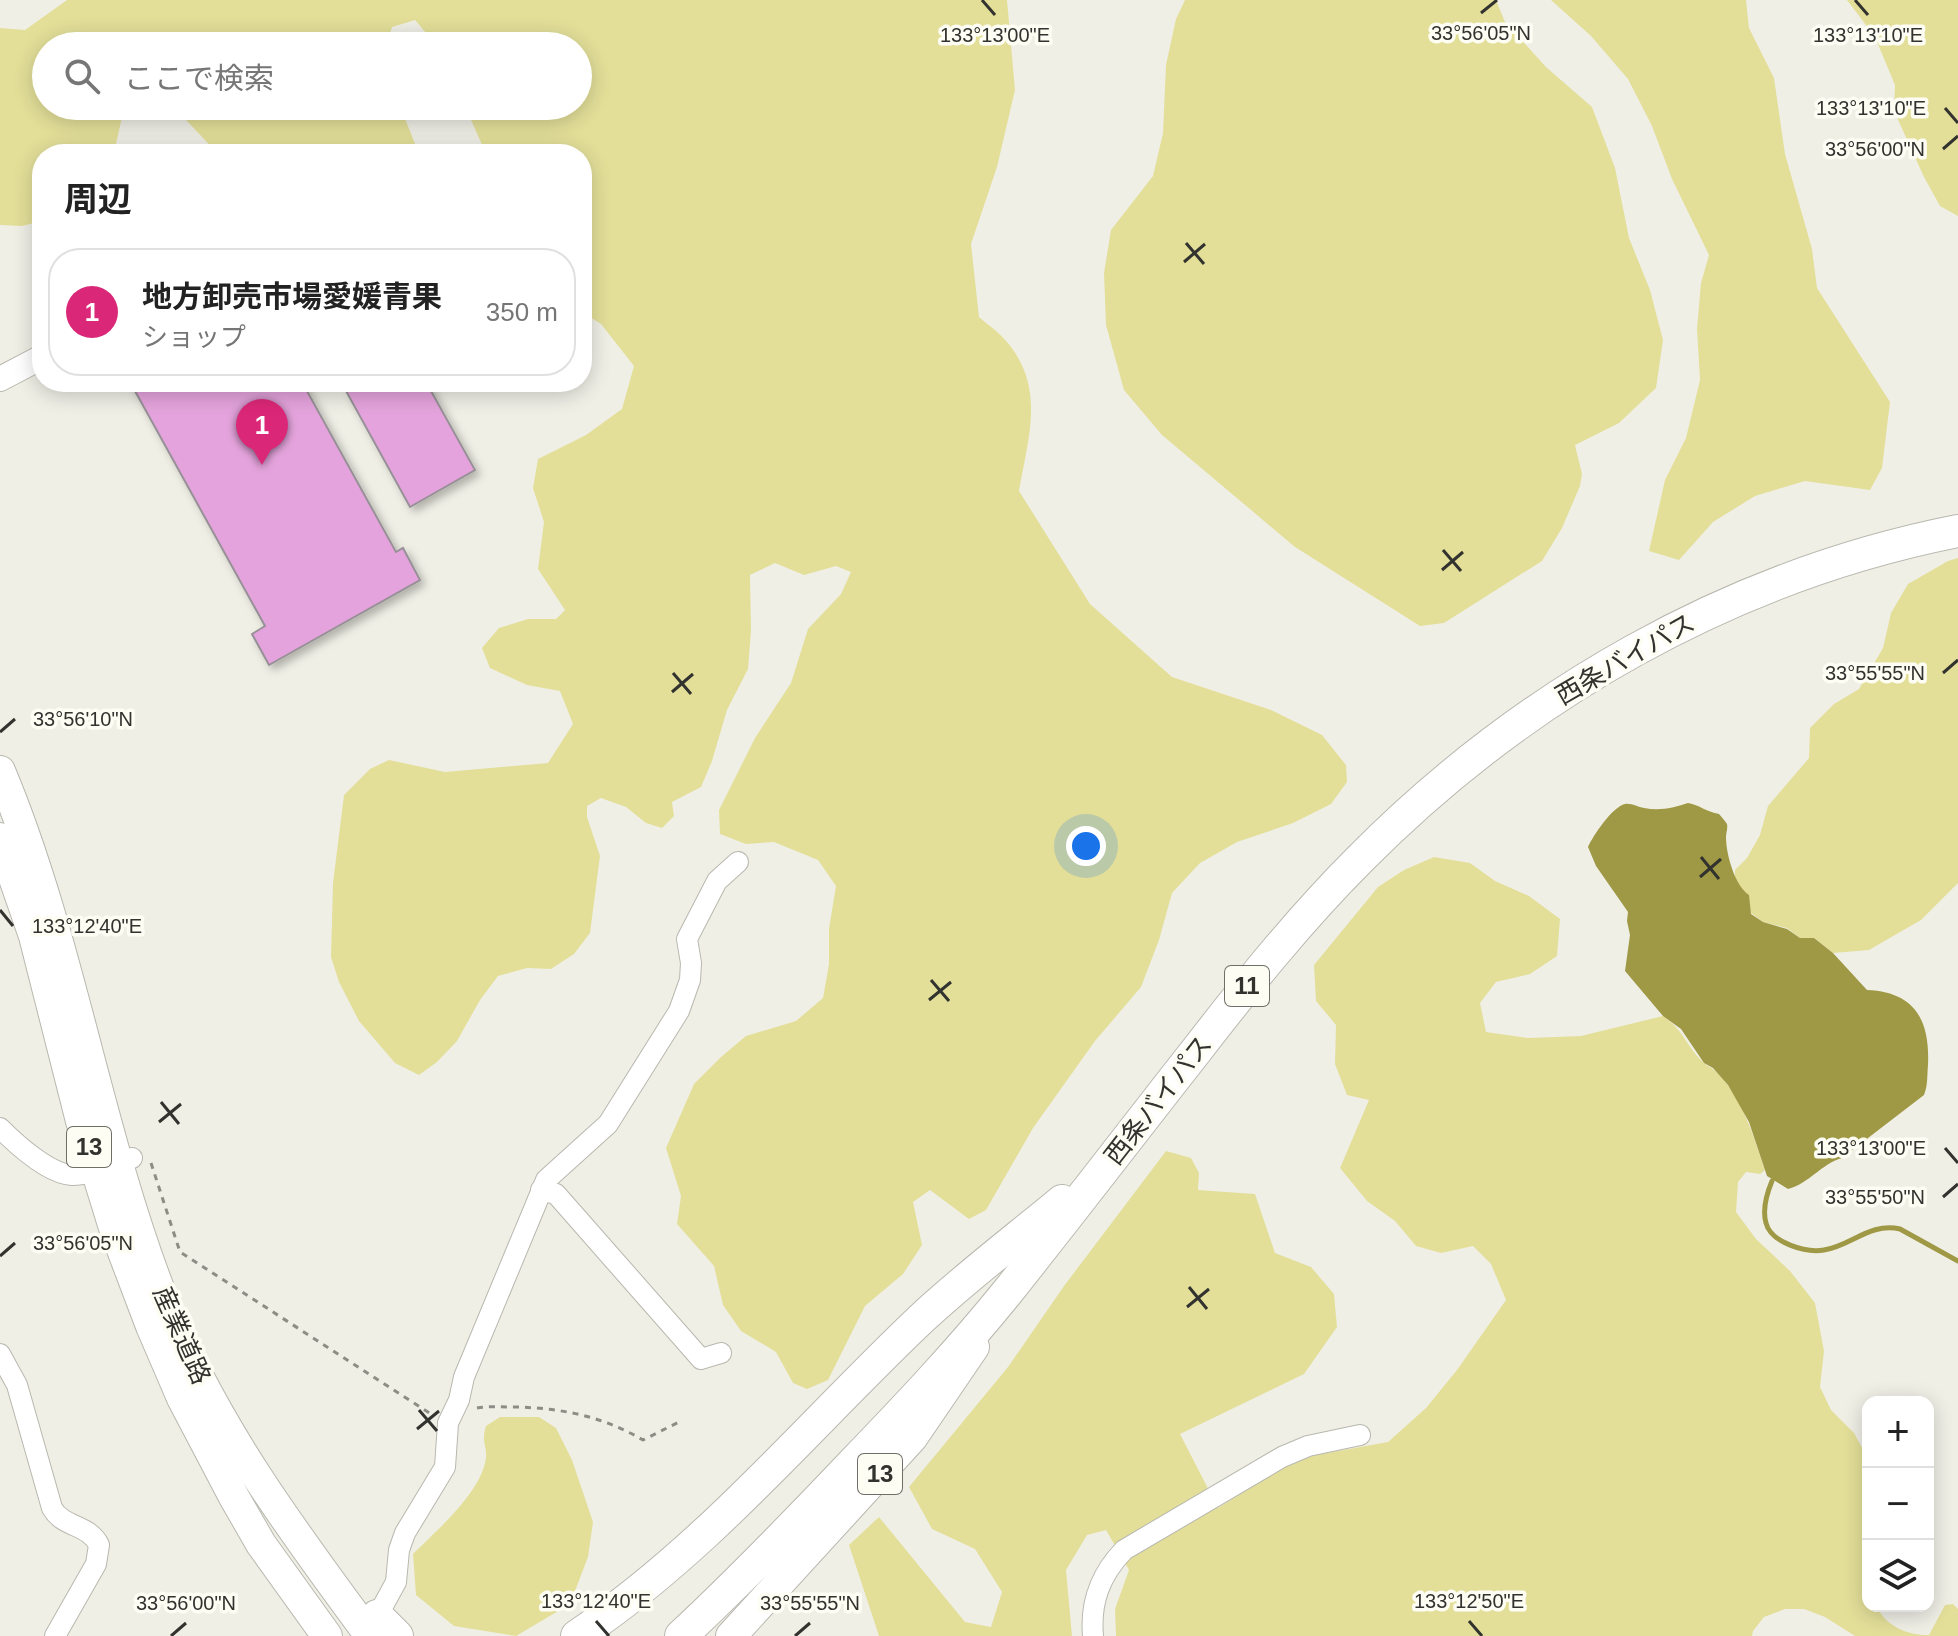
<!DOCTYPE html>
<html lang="ja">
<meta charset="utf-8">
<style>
:root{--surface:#fff;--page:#f6f6f6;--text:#222;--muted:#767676;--line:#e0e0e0;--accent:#db2777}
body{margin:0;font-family:Helvetica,"Noto Sans JP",sans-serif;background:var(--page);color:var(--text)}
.controls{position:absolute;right:24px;bottom:24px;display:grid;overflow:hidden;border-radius:16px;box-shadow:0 4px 20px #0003}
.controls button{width:72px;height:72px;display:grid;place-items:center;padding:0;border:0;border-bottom:2px solid var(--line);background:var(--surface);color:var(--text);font:40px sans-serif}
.you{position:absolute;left:1086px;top:846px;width:28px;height:28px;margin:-20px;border:6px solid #fff;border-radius:50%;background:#1a73e8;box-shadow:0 0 0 12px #1a73e833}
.badge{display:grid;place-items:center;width:52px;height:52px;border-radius:50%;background:var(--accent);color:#fff;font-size:26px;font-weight:700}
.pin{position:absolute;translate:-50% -66px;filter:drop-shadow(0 2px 4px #0008)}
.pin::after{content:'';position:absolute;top:42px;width:28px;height:24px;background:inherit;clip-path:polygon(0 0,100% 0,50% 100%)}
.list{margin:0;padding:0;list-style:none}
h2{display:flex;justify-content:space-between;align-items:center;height:104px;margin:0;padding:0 32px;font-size:34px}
h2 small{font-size:26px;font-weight:400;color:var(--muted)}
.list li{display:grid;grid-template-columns:52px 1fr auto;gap:24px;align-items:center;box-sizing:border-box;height:128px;margin:0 16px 16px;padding:0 16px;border:2px solid var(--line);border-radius:32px}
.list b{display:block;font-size:30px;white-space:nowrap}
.list p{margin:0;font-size:26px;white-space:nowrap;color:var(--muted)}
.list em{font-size:26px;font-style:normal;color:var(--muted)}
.icon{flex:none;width:44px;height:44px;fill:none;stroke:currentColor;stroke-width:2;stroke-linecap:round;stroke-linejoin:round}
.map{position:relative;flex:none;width:1958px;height:1636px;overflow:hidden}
.search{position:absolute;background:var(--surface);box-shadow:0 4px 20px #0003;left:32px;top:32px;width:560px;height:88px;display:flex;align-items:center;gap:20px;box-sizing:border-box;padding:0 28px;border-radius:44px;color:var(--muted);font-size:30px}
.panel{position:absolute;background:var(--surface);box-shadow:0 4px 20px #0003;left:32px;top:144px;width:560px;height:248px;border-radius:32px}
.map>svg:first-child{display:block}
.green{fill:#e3df99}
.water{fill:#9f9946}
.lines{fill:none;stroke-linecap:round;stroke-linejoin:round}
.stream{stroke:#9f9946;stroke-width:5}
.building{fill:#e4a3dc;stroke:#979096;stroke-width:2;filter:url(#shadow)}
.minor-casing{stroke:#b8b8af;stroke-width:22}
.tertiary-casing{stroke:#b8b8af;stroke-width:26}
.primary-casing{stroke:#b8b8af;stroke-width:32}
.trunk-casing{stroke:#b8b8af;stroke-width:34}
.path{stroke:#8d8d86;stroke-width:3;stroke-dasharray:6 6;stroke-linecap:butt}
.minor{stroke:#fff;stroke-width:20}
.tertiary{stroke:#fff;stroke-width:24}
.primary{stroke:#fff;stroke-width:30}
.trunk{stroke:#fff;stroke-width:32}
.ticks{fill:none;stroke:#32322e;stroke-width:3}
.labels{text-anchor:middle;stroke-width:7;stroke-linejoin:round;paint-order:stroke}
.shield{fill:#fdfdf4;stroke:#6f6f69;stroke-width:2}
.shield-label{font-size:24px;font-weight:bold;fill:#32322e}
.street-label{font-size:26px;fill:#32322e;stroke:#fdfdf4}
.ticks-label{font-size:20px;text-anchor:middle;fill:#32322e;stroke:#fdfdf4;stroke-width:7;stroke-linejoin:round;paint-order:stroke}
</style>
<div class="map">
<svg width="1958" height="1636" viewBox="0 0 1958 1636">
<defs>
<filter id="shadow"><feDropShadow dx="4.5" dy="4.5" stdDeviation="4" flood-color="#0004"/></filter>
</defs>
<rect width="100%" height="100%" fill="#f0efe6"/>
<g class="green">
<path d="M 67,0 L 1007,0 L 1015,90 L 997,167 L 971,244 L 979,317 C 988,325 999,332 1007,342 C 1046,388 1028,438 1019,491 L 1090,604 L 1172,677 L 1271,710 L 1322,735 L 1346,765 L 1347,782 L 1331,804 L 1293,823 L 1237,842 L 1200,863 L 1172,893 L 1159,940 L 1141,987 L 1095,1041 L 1033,1128 L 986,1210 L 969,1219 L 930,1190 L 913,1202 L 922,1245 L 903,1274 L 865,1306 L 828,1380 L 807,1389 L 793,1383 L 776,1352 L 741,1331 L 723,1305 L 714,1266 L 677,1224 L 681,1196 L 666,1148 L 694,1084 L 721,1057 L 746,1036 L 796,1021 L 823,998 L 829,964 L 829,929 L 836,886 L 818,860 L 774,842 L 746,844 L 720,834 L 719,810 L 755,738 L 791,683 L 808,629 L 841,594 L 851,572 L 836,566 L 804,575 L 775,563 L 750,575 L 751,630 L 748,669 L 727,710 L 712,761 L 701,787 L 672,802 L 674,816 L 662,828 L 646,823 L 626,807 L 601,798 L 587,806 L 587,817 L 600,856 L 590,933 L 574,954 L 551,969 L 527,968 L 498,976 L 480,1000 L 457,1041 L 437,1062 L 419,1075 L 395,1063 L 359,1021 L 339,982 L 331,957 L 333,883 L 344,795 L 370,769 L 389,760 L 445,772 L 548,763 L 573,724 L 560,691 L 527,685 L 490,668 L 482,648 L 499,628 L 528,619 L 556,619 L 565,610 L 538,569 L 544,522 L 533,488 L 538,459 L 586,435 L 622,409 L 634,366 L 601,324 L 582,312 L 582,154 L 486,154 L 465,106 L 578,106 L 578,46 L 437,46 L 415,20 L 392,27 L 386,46 L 46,46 L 46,106 L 118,106 L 122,117 L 114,153 L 42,154 L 42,221 L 22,226 L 0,225 L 0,28 L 25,30 Z"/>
<path d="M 1185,0 L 1496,0 L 1505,22 L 1546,67 L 1592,107 L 1615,168 L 1629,238 L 1650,290 L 1663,340 L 1656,388 L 1619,423 L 1575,445 L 1582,474 L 1580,486 L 1562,528 L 1542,561 L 1444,623 L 1420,626 L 1295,547 L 1162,435 L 1124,390 L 1106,325 L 1104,273 L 1111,230 L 1153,176 L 1163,133 L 1166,65 L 1176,19 Z"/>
<path d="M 1551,0 L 1746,0 L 1749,28 L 1774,78 L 1785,154 L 1812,249 L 1817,288 L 1890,402 L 1882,468 L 1870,490 L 1805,481 L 1755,496 L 1713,522 L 1679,560 L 1649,551 L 1665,480 L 1686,438 L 1700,380 L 1697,329 L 1701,283 L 1709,255 L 1672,179 L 1652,126 L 1628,79 L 1591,36 Z"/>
<path d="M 1847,0 L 1958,0 L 1958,216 L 1940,206 L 1924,177 L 1894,111 L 1895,85 L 1875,37 Z"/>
<path d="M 173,106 L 400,106 L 419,154 L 218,154 Z"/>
<path d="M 1958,558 L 1958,883 L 1921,920 L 1869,950 L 1833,953 L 1814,938 L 1800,938 L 1787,928 L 1763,922 L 1751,913 L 1735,880 L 1735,870 L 1747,858 L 1760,835 L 1768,806 L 1809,758 L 1810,728 L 1834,704 L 1859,689 L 1883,648 L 1891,613 L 1908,584 L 1948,561 Z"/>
<path d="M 1434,857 L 1470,863 L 1495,881 L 1529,896 L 1560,919 L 1557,956 L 1530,974 L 1496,982 L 1480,1003 L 1486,1032 L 1528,1038 L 1581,1036 L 1663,1016 C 1684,1030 1687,1048 1704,1063 C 1707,1066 1711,1067 1714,1070 C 1741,1093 1754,1137 1765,1170 L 1760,1174 L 1746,1172 L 1738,1182 L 1736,1212 L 1756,1239 L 1790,1271 L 1815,1303 L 1824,1351 L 1820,1387 L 1831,1410 L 1854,1433 L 1868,1459 L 1868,1606 L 1877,1606 C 1884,1626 1910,1636 1929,1635 L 1945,1605 L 1953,1604 L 1958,1609 L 1958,1636 L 1855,1636 L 1825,1617 L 1804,1609 L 1785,1609 L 1764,1617 L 1753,1631 L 1752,1636 L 1116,1636 L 1115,1609 L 1129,1570 L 1106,1530 L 1087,1535 L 1066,1570 L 1072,1636 L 879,1636 L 849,1545 L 879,1517 L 965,1622 L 991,1627 L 1002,1592 L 975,1549 L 932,1529 L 909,1487 L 1008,1367 L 1064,1286 L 1166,1151 L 1191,1158 L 1199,1173 L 1198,1190 L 1255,1194 L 1275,1253 L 1311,1267 L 1334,1294 L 1337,1327 L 1304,1374 L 1180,1434 L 1218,1508 L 1288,1464 L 1310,1456 L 1388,1442 L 1426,1408 L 1457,1370 L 1506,1300 L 1491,1264 L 1473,1246 L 1441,1253 L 1416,1246 L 1395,1221 L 1367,1201 L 1340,1168 L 1369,1100 L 1347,1095 L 1335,1064 L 1336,1025 L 1316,1001 L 1314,965 L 1378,887 L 1404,870 Z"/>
<path d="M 500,1417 L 539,1417 L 556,1428 L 572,1460 L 593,1522 L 588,1557 L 570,1604 L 516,1636 L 454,1626 L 416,1595 L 413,1554 C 436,1531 483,1491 486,1457 C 487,1445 481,1443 486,1426 Z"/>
</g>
<path class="water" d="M 1688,803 C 1700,805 1704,811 1719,814 C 1720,815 1726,822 1727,824 C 1728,828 1726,833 1726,837 C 1726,854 1735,886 1749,895 L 1751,914 L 1763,922 L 1787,929 L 1800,938 L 1814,938 L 1833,953 L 1867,990 C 1915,992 1930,1020 1928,1065 C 1927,1076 1928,1085 1924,1095 L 1842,1158 C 1821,1164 1810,1183 1788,1189 L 1767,1176 L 1749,1122 L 1728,1085 L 1713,1068 L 1704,1063 L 1681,1029 L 1663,1016 L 1625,971 L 1630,935 L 1627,921 L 1628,912 L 1596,866 L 1588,847 C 1593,836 1612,807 1625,804 C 1631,803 1638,807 1644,808 C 1660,811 1673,808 1688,803 Z"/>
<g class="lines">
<path class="stream" d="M 1772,1181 C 1767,1193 1762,1209 1766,1223 C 1771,1243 1806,1253 1824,1250 C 1851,1246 1870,1222 1900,1229 L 1958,1261"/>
</g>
<g class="building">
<path d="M 130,382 L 302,382 L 396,552 L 403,548 L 420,580 L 269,665 L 252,634 L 265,626 Z"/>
<path d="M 362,382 L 426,382 L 475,470 L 410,507 L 346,391 Z"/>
</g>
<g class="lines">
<defs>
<g id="minor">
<path d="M 0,1128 C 16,1144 49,1174 72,1175 C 91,1175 114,1164 132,1158"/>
<path d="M 541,1190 L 556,1194 L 701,1359 L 721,1353"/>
<path d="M 0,1354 L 17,1385 L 52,1508 C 63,1528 89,1524 99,1545 L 96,1564 L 55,1636"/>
<path d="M 373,1624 L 396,1582 L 399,1550 L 405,1533 L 445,1467 L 448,1423 L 459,1400 L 464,1377 L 546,1180 L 608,1124 L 679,1011 L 690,980 L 691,963 L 687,939 L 717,881 L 738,862"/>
<path d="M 1093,1636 C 1090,1602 1100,1575 1124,1550 L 1282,1457 L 1308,1446 L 1360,1435"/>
</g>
<path id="tertiary" d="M 0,379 L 42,357"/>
<g id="primary">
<path d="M 0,771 C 72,943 96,1130 165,1304 C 214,1425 291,1529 368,1633"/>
<path d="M 0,838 L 34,936 L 81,1121 L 115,1231 L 151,1326 L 182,1398 L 234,1497 L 261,1544 L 327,1636"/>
<path d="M 731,1636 L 912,1438 L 974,1347"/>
</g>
<g id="trunk">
<path d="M 377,1616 L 397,1636"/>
<path d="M 577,1636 C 708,1548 808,1426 921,1319 C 966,1277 1015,1240 1062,1201"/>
<path d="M 681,1636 C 740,1581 796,1523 852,1464 C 906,1408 960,1351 1009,1290 C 1072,1211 1133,1131 1196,1051 C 1247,985 1300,919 1359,860 C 1522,695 1730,576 1958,531"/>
</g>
</defs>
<use href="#minor" class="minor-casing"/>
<use href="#tertiary" class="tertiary-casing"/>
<use href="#primary" class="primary-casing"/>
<use href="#trunk" class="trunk-casing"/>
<g class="path">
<path d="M 151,1163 L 180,1252 L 431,1414"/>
<path d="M 477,1408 C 489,1406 502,1407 515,1407 C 561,1408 602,1416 643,1440 L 681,1421"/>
</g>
<use href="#minor" class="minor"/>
<use href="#tertiary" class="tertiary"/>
<use href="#primary" class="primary"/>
<use href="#trunk" class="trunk"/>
</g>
<path class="ticks" d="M 982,0 L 995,15M 1855,0 L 1868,15M 1481,13 L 1497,0M 1945,108 L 1958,123M 1943,149 L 1958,136M 1186,243 L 1204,264M 1184,262 L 1205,244M 1443,550 L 1461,571M 1442,570 L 1463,552M 673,673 L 691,694M 1943,673 L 1958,660M 672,692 L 693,674M 0,732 L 15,719M 1701,857 L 1719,879M 1700,877 L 1721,859M 0,910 L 13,926M 931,980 L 949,1001M 929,1000 L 951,982M 161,1102 L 179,1124M 159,1122 L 181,1104M 1945,1148 L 1958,1163M 1943,1197 L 1958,1184M 0,1256 L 15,1243M 1189,1287 L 1207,1309M 1187,1307 L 1209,1289M 419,1410 L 437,1431M 417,1429 L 439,1411M 596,1621 L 609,1636M 1469,1621 L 1482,1636M 171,1636 L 186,1623M 795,1636 L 810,1623"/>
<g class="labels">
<g class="shield">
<rect x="1225" y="966" width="44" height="40" rx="6"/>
<rect x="67" y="1127" width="44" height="40" rx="6"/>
<rect x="858" y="1454" width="44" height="40" rx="6"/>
</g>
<g class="shield-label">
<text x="1247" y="994">11</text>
<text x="89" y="1155">13</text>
<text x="880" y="1482">13</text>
</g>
<g class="street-label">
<text transform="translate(1625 659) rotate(-30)" y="9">西条バイパス</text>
<text transform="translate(1158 1100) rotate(-52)" y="9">西条バイパス</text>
<text transform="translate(182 1335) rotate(66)" y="9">産業道路</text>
</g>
</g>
<g class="ticks-label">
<text x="1481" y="40">33°56'05"N</text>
<text x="995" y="42">133°13'00"E</text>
<text x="1868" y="42">133°13'10"E</text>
<text x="1871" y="115">133°13'10"E</text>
<text x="1875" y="156">33°56'00"N</text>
<text x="1875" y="680">33°55'55"N</text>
<text x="83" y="726">33°56'10"N</text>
<text x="87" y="933">133°12'40"E</text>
<text x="1871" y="1155">133°13'00"E</text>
<text x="1875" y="1204">33°55'50"N</text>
<text x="83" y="1250">33°56'05"N</text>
<text x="596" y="1608">133°12'40"E</text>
<text x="1469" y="1608">133°12'50"E</text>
<text x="186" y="1610">33°56'00"N</text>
<text x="810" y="1610">33°55'55"N</text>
</g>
</svg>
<div class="controls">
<button>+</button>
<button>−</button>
<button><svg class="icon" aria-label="layers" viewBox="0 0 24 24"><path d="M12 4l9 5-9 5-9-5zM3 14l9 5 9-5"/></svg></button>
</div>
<div class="you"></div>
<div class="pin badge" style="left:262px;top:465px">1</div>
<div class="search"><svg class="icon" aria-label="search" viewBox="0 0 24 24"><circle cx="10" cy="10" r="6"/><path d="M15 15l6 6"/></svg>ここで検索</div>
<section class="panel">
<h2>周辺<small></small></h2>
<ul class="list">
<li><span class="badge">1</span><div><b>地方卸売市場愛媛青果</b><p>ショップ</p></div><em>350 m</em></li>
</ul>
</section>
</div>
